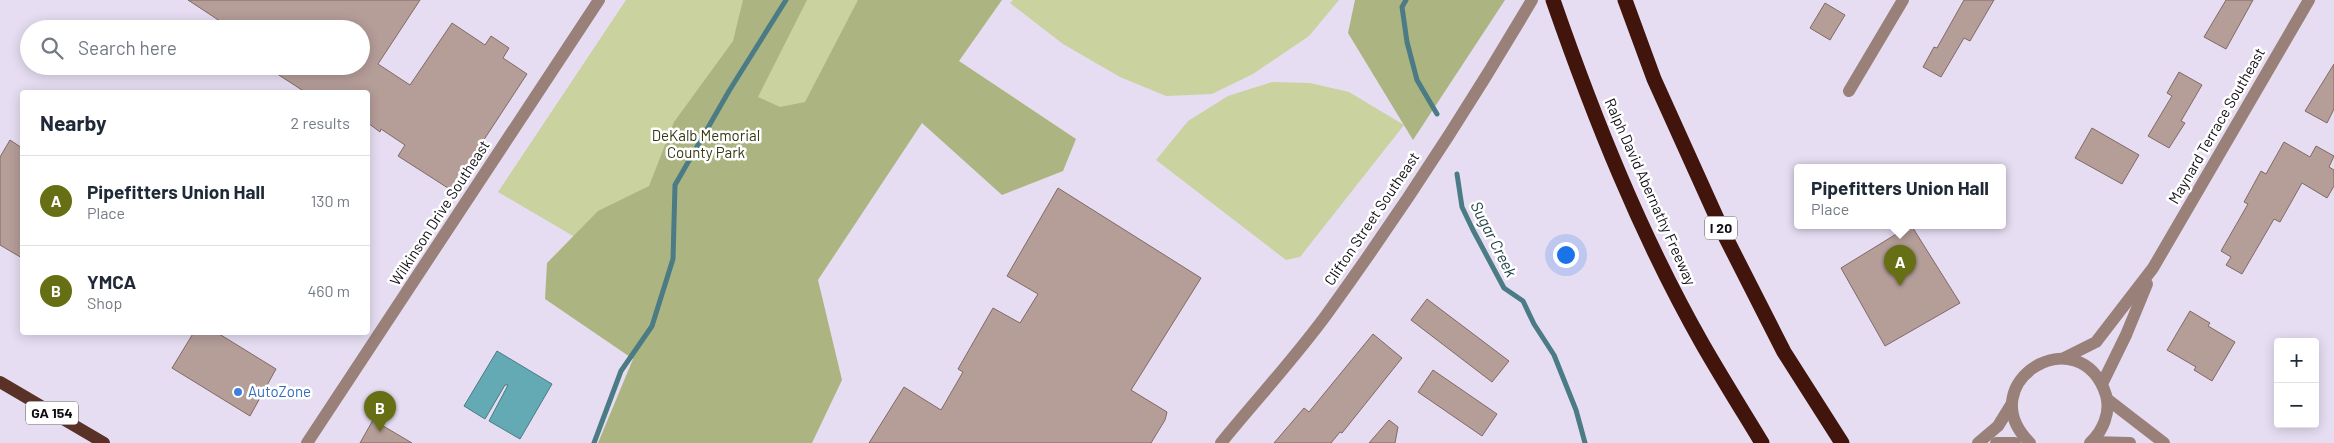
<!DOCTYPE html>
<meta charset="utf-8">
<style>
:root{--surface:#fff;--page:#f2f2f3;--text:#1f2937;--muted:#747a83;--line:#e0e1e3;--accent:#676f15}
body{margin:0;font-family:Barlow,sans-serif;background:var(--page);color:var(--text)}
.controls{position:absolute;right:15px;bottom:15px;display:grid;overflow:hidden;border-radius:5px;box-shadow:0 2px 12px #0003}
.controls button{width:45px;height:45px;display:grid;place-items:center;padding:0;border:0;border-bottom:1px solid var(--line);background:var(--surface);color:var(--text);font:25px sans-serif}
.you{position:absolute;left:1565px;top:254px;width:18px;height:18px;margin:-12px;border:4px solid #fff;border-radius:50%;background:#1a73e8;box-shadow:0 0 0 8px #1a73e833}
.badge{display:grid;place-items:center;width:32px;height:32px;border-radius:50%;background:var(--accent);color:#fff;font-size:16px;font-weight:700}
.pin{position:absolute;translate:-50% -41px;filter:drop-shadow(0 1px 2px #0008)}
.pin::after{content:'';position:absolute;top:26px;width:18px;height:15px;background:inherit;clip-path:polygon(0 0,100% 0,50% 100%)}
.popup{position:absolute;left:1794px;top:164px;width:212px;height:65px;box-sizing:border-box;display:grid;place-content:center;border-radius:5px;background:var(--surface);filter:drop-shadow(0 1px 4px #0005);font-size:16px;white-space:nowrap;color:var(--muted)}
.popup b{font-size:19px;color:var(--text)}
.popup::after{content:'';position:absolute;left:50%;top:100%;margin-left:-10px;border:10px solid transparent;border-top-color:var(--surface)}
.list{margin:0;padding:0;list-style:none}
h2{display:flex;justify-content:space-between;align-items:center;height:65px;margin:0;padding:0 20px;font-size:21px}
h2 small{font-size:16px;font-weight:400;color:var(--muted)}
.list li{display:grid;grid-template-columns:32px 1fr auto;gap:15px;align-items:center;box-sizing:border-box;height:90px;padding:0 20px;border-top:1px solid var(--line)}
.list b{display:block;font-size:19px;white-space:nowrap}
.list p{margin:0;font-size:16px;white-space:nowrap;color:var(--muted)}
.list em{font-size:16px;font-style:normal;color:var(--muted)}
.icon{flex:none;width:28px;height:28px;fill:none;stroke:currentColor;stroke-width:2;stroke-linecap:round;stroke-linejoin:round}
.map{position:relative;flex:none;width:2334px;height:443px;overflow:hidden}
.search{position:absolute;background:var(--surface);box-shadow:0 2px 12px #0003;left:20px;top:20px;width:350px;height:55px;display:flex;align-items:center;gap:12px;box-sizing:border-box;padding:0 18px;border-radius:28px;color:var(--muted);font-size:19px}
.panel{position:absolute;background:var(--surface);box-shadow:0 2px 12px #0003;left:20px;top:90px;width:350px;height:245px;border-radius:5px}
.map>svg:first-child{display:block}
.green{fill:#cad2a0}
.forest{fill:#acb581}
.water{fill:#64aab4;stroke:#4b7b84}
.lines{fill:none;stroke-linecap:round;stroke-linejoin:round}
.stream{stroke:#4b7b84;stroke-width:5}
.building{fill:#b59d98;stroke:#806a65}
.minor{stroke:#998079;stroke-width:12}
.tertiary{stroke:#998079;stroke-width:12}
.primary{stroke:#593127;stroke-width:12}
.motorway{stroke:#41150b;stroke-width:15}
.shop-dot{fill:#3f7fe0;stroke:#fff;stroke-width:2}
.labels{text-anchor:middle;stroke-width:5;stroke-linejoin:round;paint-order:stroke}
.shield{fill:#fff;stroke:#58565a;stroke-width:1}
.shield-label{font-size:14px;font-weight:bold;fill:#100d14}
.street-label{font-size:15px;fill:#100d14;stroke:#fff}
.park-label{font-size:15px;fill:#353a12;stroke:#fff}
.shop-label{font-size:15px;fill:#366cbe;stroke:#fff;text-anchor:start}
.water-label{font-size:16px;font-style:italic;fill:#1b3e43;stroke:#fff}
</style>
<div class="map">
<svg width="2334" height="443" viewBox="0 0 2334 443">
<rect width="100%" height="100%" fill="#e6ddf2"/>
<g class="green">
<path d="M 626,0 L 950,0 L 764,348 L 498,192 Z"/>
<path d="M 1013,0 L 1339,0 L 1309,36 L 1253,74 L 1212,94 L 1166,96 L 1120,77 L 1063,44 L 1010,3 Z"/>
<path d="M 1272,82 L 1310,83 L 1349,92 L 1404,125 L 1300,257 L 1286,260 L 1156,160 L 1188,121 L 1228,96 Z"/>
</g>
<g class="forest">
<path d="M 743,0 L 807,0 L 758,97 L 780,107 L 805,102 L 858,0 L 1002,0 L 959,61 L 1076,139 L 1063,171 L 1002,195 L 922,123 L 818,280 L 842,380 L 812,443 L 598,443 L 633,359 L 545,299 L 547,263 L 598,211 L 649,186 L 674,122 L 733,41 Z"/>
<path d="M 1355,0 L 1505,0 L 1413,140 L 1348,33 Z"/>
</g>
<path class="water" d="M 497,351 L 552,384 L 520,439 L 489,421 L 508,385 L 505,385 L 485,419 L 464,406 Z"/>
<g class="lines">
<g class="stream">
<path d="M 1406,0 L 1402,7 L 1407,42 L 1417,80 L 1437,114"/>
<path d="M 1457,174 L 1462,207 L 1473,230 L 1504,288 L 1523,301 L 1534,324 L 1554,355 L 1576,410 L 1585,443"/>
<path d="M 594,443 L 621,371 L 652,326 L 673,259 L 675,185 L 729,91 L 786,0"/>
</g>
</g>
<g class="building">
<path d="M 188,0 L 420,0 L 378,64 L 410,85 L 452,23 L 485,45 L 491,36 L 509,48 L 503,58 L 527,74 L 451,190 L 398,156 L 405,145 L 381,129 L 380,132 L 368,123 L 368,92 L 305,92 L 265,66 L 361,66 L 361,29 L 232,29 Z"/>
<path d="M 1964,0 L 1994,0 L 1970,41 L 1964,38 L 1941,77 L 1923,67 L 1934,47 L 1937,48 Z"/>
<path d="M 2226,0 L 2253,0 L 2226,49 L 2204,37 Z"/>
<path d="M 1825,3 L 1845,15 L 1830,40 L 1810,28 Z"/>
<path d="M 2334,64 L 2334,109 L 2327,123 L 2305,111 Z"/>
<path d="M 2179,72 L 2202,85 L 2181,121 L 2185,123 L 2169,148 L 2148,136 L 2172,96 L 2167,93 Z"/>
<path d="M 2092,128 L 2139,155 L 2122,184 L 2075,158 Z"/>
<path d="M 10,140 L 22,148 L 22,258 L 0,245 L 0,157 Z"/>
<path d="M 2284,142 L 2310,157 L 2316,146 L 2334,156 L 2329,167 L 2334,170 L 2334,186 L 2327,198 L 2302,183 L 2280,222 L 2274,219 L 2242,274 L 2226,265 L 2231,257 L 2221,251 L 2248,204 L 2244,202 L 2261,171 L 2266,174 Z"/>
<path d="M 1058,188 L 1201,278 L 1131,390 L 1167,412 L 1165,420 L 1151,443 L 869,443 L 904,387 L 941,410 L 963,372 L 958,369 L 993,308 L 1020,323 L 1038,294 L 1007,276 Z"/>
<path d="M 1911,225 L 1960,303 L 1885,346 L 1841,268 Z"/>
<path d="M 1427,299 L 1509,361 L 1492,382 L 1411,320 Z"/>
<path d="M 2190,311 L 2210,323 L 2208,326 L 2235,342 L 2212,381 L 2194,370 L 2196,367 L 2167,350 Z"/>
<path d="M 194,332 L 216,332 L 276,369 L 250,416 L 172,368 Z"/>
<path d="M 1373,334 L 1402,358 L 1342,433 L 1340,432 L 1331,443 L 1274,443 L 1304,408 L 1309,412 Z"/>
<path d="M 1433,370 L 1497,414 L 1482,436 L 1418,392 Z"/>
<path d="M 373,420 L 412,443 L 360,443 Z"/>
<path d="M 1389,420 L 1398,427 L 1395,443 L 1369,443 Z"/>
</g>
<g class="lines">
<g class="minor">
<path d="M 1849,91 L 1903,0"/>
<path d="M 2107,399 L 2164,443"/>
<path d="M 2091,442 L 2130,443"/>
<path d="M 307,443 L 599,0"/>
<path d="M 1221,443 C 1256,400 1294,359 1327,314 C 1400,213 1469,107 1532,0"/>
</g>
<g class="tertiary">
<path d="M 2064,358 L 2096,342 L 2153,268 L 2309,0"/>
<path d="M 2102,384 L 2126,335 L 2147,284"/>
<path d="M 1978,443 L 1998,426 L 2011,405"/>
<path d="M 1996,443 L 2015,443"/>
<path d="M 2030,443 C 1969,382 2080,316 2106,395 C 2111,412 2103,431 2090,443"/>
</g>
<path class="primary" d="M 0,382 L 104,443"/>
<g class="motorway">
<path d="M 1553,0 C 1594,118 1641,236 1703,345 C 1722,378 1742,410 1762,443"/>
<path d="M 1625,0 L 1654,79 L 1724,234 L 1784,352 L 1842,443"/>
</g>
</g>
<circle class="shop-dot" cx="238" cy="392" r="5"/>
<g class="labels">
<g class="shield">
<rect x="1705" y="216.5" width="32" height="23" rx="4"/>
<rect x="26" y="401.5" width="52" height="23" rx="4"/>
</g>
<g class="shield-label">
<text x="1721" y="233">I 20</text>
<text x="52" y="418">GA 154</text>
</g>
<g class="street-label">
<text transform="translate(2217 126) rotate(-60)" y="5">Maynard Terrace Southeast</text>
<text transform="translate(1650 192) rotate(66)" y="5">Ralph David Abernathy Freeway</text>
<text transform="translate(440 213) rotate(-57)" y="5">Wilkinson Drive Southeast</text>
<text transform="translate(1372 219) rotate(-56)" y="5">Clifton Street Southeast</text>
</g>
<g class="park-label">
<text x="706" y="141">DeKalb Memorial<tspan x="706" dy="17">County Park</tspan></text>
</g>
<g class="shop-label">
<text x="248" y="397">AutoZone</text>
</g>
<g class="water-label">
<text transform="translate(1494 239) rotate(63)" y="6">Sugar Creek</text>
</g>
</g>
</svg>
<div class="controls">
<button>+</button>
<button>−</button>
</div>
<div class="you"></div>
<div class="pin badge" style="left:1900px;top:286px">A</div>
<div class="popup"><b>Pipefitters Union Hall</b>Place</div>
<div class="pin badge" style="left:380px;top:432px">B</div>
<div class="search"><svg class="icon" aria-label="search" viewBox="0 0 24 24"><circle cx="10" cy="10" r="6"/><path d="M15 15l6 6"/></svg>Search here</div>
<section class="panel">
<h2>Nearby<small>2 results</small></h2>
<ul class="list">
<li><span class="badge">A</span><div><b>Pipefitters Union Hall</b><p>Place</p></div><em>130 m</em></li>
<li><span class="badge">B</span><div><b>YMCA</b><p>Shop</p></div><em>460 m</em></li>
</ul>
</section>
</div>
